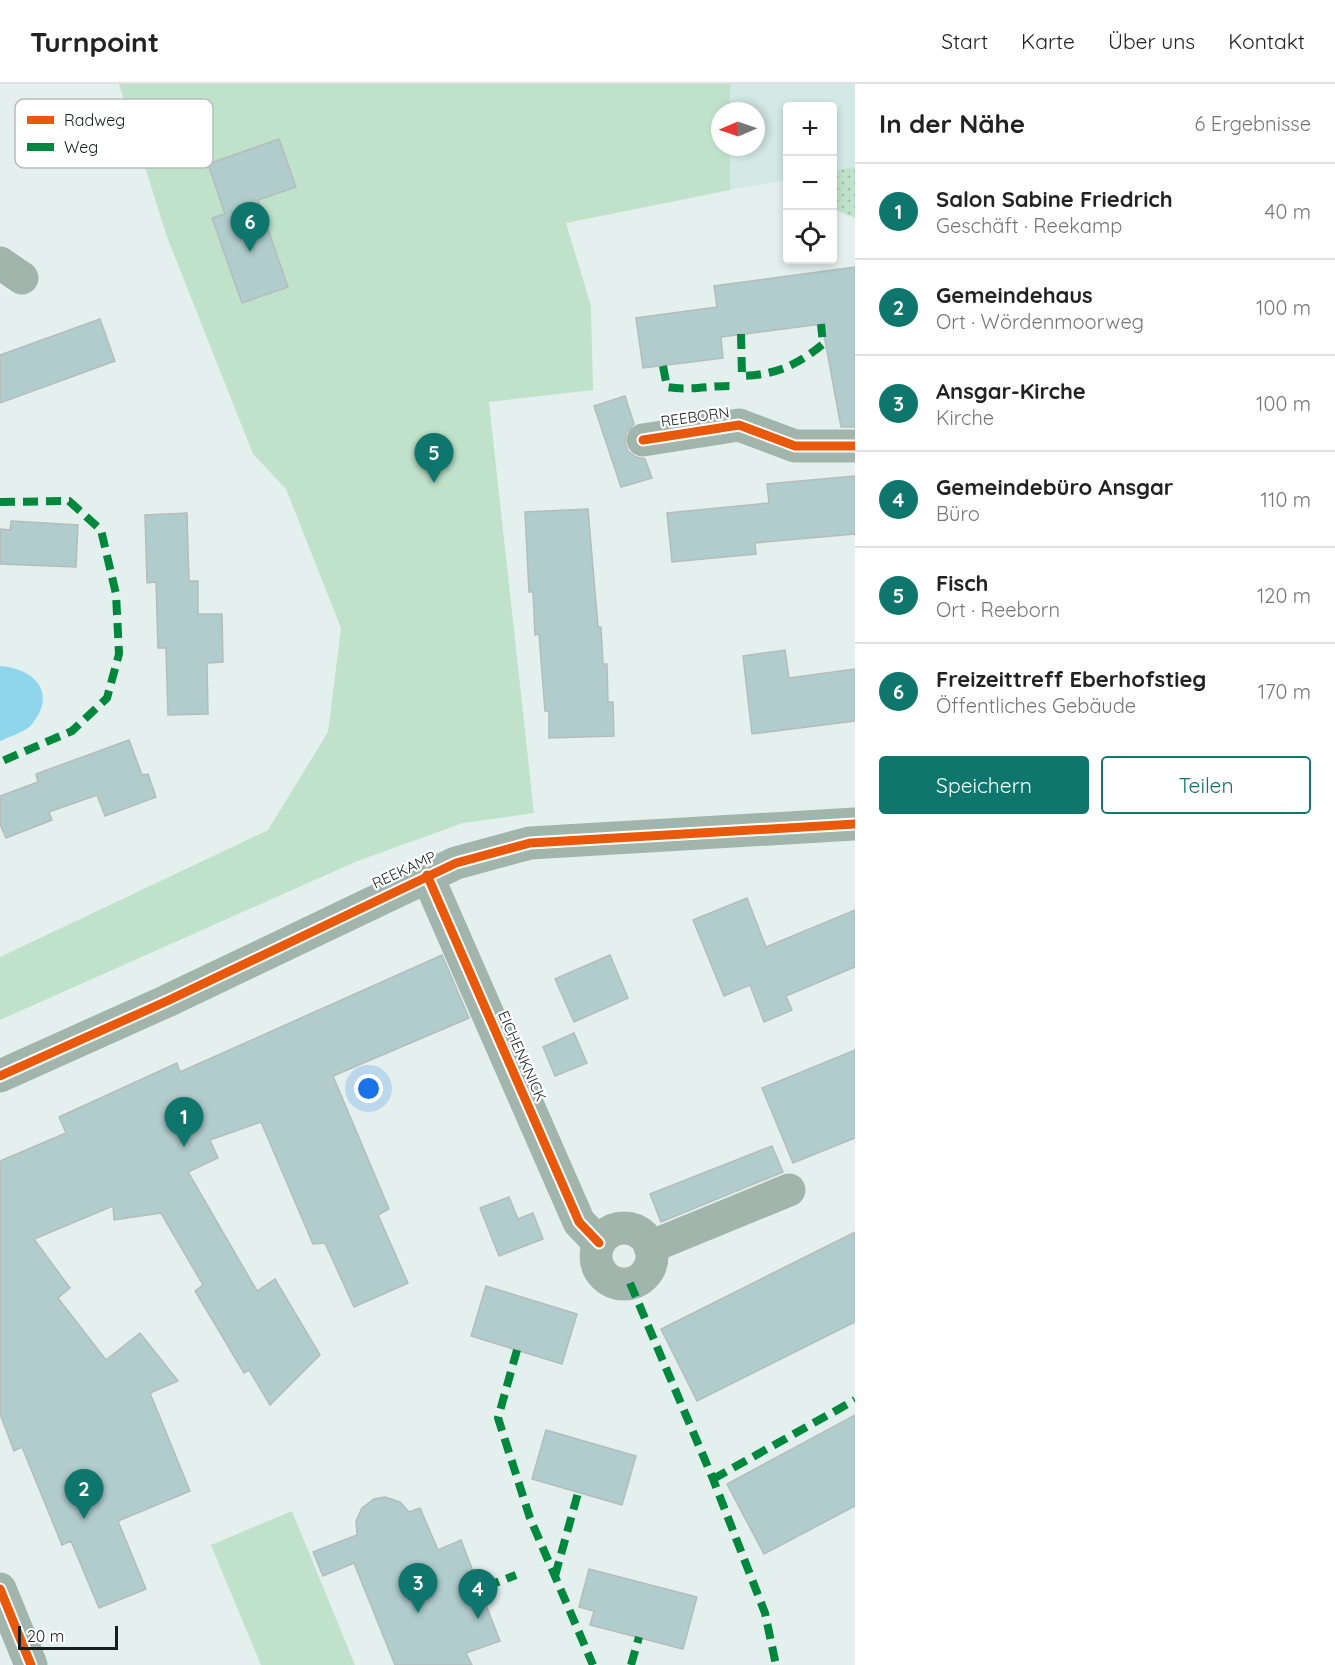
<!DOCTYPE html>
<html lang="de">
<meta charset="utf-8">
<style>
:root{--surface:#fff;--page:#f6f6f6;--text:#222;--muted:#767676;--line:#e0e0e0;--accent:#0f766e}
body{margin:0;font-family:Quicksand,sans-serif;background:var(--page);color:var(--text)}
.controls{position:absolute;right:18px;top:18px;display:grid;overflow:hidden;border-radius:6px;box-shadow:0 3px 9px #0003}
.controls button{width:54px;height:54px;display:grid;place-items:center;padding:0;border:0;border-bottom:2px solid var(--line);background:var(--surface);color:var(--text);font:30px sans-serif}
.compass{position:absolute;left:711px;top:18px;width:54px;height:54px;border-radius:50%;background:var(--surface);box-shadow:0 3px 9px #0003;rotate:268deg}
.scale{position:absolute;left:18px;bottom:15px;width:100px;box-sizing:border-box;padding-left:6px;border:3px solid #171f1e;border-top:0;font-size:16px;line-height:21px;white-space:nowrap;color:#171f1e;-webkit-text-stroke:4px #fff;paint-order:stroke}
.you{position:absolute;left:369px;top:1005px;width:21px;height:21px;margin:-15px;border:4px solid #fff;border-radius:50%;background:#1a73e8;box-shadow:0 0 0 9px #1a73e833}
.badge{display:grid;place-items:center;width:39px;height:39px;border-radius:50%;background:var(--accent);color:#fff;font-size:20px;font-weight:700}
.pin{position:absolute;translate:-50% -50px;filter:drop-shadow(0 2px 3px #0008)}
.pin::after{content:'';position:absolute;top:32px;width:21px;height:18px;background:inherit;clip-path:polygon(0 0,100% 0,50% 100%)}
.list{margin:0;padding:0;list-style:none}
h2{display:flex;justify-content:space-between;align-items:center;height:78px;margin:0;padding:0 24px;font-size:26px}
h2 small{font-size:20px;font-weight:400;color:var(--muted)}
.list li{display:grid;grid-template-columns:39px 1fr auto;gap:18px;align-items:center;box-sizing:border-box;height:96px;padding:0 24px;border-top:2px solid var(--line)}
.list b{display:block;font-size:22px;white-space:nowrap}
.list p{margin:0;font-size:20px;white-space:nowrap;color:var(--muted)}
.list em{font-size:20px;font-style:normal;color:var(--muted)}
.actions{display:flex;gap:12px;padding:18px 24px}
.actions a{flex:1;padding:14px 0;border:2px solid var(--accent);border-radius:6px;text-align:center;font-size:21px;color:var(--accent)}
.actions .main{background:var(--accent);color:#fff}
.icon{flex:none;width:33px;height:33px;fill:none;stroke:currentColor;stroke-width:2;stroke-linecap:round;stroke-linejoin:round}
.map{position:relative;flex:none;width:855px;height:1581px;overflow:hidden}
header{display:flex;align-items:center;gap:36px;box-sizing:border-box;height:84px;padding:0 30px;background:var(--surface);border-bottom:2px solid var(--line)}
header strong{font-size:28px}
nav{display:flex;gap:33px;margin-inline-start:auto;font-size:21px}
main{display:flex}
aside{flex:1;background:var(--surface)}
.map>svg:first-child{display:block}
.built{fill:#d2e9e6}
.grass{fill:url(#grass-dots)}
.green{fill:#c0e2ca}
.water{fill:#8fd5ec}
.building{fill:#b1cccd;stroke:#b3bdbc;stroke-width:1.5}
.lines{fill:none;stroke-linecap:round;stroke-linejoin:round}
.minor{stroke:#a1b5ad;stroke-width:33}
.quiet{stroke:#00873e;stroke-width:8;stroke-dasharray:15 8;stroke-linecap:butt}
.cycleway-casing{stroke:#fff;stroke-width:13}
.cycleway{stroke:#e8590c;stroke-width:9}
.labels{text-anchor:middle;stroke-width:4.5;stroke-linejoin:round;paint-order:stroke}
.street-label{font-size:15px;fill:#171f1e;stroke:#fff}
.key{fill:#fff;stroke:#b9bcbc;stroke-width:1.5}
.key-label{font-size:16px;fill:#171f1e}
</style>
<header>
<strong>Turnpoint</strong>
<nav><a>Start</a><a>Karte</a><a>Über uns</a><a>Kontakt</a></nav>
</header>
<main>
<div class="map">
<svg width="855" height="1581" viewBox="0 0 855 1581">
<defs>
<pattern id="grass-dots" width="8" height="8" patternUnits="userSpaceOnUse" patternTransform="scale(1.5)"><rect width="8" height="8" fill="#c0e2ca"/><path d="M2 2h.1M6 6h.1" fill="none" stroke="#a4c1ad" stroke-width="1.8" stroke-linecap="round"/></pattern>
</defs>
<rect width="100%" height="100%" fill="#e4f0ee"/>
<path class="built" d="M 730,0 L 855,0 L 855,83 L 833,87 L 832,22 L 788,22 L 787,96 L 730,106 L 730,63 L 756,63 L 756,27 L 730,27 Z"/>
<path class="grass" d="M 855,83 L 855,134 L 838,127 L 833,127 L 832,87 Z"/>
<g class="green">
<path d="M 119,0 L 730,0 L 730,27 L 720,27 L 720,63 L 730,63 L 730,106 L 566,139 L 591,222 L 593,306 L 489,318 L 534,729 L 463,739 L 355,778 L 0,936 L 0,873 L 268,746 L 328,648 L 341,544 L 286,405 L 253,370 L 167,153 Z"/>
<path d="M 292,1427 L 355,1581 L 261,1581 L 211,1461 Z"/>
</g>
<path class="water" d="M 0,582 C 32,584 58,607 33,639 C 26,648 11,652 0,657 Z"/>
<g class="building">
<path d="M 279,55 L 296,103 L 258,116 L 288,203 L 242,219 L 212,134 L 225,130 L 208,80 Z"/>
<path d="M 855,183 L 855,343 L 841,343 L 822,240 L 721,253 L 723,274 L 643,284 L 636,234 L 717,223 L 714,202 Z"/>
<path d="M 100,235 L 115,277 L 0,319 L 0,271 Z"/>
<path d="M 625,312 L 634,340 L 626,349 L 625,359 L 628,367 L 636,373 L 645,375 L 652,394 L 621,403 L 594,322 Z"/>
<path d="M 855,392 L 855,450 L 755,459 L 756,470 L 672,478 L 667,429 L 769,419 L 767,400 Z"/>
<path d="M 588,425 L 598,543 L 601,543 L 603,580 L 607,580 L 608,618 L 613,618 L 614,652 L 549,654 L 549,627 L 545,627 L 539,550 L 535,551 L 533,508 L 529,508 L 525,428 Z"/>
<path d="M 187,429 L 189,497 L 198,497 L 198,530 L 222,530 L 223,578 L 207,579 L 208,630 L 168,631 L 166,564 L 158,564 L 156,498 L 147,499 L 145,431 Z"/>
<path d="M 11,437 L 78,441 L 76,483 L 0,480 L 0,445 L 10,446 Z"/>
<path d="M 785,566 L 789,594 L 855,585 L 855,637 L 752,650 L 743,572 Z"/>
<path d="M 129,656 L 142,691 L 148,690 L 156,713 L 105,732 L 97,711 L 49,728 L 52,736 L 6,754 L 0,740 L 0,712 L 38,698 L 36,690 Z"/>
<path d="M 747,814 L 766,863 L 855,826 L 855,883 L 786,912 L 792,926 L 764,938 L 750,901 L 724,912 L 693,836 Z"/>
<path d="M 442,871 L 469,934 L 333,992 L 389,1125 L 378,1131 L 408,1199 L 354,1223 L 325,1159 L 313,1160 L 261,1038 L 210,1056 L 218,1074 L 188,1088 L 257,1207 L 275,1195 L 320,1271 L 270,1321 L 249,1286 L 244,1289 L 195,1207 L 203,1201 L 161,1129 L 114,1136 L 113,1122 L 34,1155 L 70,1204 L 58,1214 L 106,1276 L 140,1249 L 178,1297 L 150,1309 L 190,1407 L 118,1437 L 146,1505 L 99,1524 L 71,1457 L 62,1461 L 22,1363 L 14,1367 L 0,1330 L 0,1077 L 66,1049 L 59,1033 L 94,1017 L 177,979 L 180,988 Z"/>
<path d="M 610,871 L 628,914 L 574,938 L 555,895 Z"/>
<path d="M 574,949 L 587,979 L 555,992 L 543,963 Z"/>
<path d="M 855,966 L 855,1054 L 793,1079 L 762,1004 Z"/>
<path d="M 772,1062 L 783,1088 L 661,1138 L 650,1110 Z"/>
<path d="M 509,1113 L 518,1135 L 533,1129 L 543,1155 L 499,1172 L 480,1124 Z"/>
<path d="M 855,1148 L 855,1238 L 697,1317 L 661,1245 Z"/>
<path d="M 486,1202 L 577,1230 L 562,1280 L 471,1252 Z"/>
<path d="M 855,1331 L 855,1422 L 764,1470 L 727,1400 Z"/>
<path d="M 546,1346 L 636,1372 L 622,1421 L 532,1395 Z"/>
<path d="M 385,1413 L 400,1418 L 409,1428 L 420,1424 L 438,1466 L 461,1456 L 500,1557 L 466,1569 L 472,1581 L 395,1581 L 354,1479 L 323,1492 L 313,1468 L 357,1451 L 356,1437 L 362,1424 L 374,1415 Z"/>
<path d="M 589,1485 L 697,1513 L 683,1565 L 590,1541 L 594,1527 L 579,1523 Z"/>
</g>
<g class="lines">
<g class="minor">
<path d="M 0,179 L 22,194"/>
<path d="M 643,356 L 739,341 L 795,362 L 855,362"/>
<path d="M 427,791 L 579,1138 L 599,1159"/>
<path d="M 0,992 L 167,917 L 456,779 L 530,759 L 855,740"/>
<circle cx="624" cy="1172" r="28"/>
<path d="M 650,1163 L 789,1106"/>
<path d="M 0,1505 L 31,1581"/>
</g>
<g class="quiet">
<path d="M 741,250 L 742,292 C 775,291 798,281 823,260 L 821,240"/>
<path d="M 663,282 L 667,303 C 690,307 712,301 736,302"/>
<path d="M 0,418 L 69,417 L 101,446 L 116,510 L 119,570 L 107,614 L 72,647 L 0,678"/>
<path d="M 630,1199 L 713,1395 L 765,1529 L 776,1581"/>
<path d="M 517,1266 L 498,1334 L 530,1434 L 593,1581"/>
<path d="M 713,1395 L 855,1316"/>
<path d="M 555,1492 L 578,1409"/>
<path d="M 485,1503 L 516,1491"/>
<path d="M 631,1581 L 639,1553"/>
</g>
<defs>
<g id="cycleway">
<path d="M 643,356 L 739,341 L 795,362 L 855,362"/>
<path d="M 427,791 L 579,1138 L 599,1159"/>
<path d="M 0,992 L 167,917 L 456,779 L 530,759 L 855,740"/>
<path d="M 0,1505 L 31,1581"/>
</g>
</defs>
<use href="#cycleway" class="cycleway-casing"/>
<use href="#cycleway" class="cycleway"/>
</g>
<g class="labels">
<g class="street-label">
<text transform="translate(695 333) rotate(-8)" y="5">REEBORN</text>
<text transform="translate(404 786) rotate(-25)" y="5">REEKAMP</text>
<text transform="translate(522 972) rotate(66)" y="5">EICHENKNICK</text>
</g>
</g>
<rect x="15" y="15" width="198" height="69" rx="9" class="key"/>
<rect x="27" y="32" width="27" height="8" fill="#e8590c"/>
<rect x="27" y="59" width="27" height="8" fill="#00873e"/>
<g class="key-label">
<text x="64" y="42">Radweg</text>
<text x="64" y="69">Weg</text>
</g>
</svg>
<div class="controls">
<button>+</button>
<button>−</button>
<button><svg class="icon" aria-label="locate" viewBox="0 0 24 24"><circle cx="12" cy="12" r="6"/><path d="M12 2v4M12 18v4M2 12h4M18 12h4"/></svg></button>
</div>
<svg class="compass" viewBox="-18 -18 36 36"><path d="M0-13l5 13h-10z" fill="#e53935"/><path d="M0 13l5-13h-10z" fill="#767676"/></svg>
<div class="scale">20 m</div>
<div class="you"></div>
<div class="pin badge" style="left:184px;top:1063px">1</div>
<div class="pin badge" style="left:84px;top:1435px">2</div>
<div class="pin badge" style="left:418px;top:1529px">3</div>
<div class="pin badge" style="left:478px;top:1535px">4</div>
<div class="pin badge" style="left:434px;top:399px">5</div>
<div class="pin badge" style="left:250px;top:168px">6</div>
</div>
<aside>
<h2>In der Nähe<small>6 Ergebnisse</small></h2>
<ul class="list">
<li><span class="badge">1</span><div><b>Salon Sabine Friedrich</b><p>Geschäft · Reekamp</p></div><em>40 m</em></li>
<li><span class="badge">2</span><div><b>Gemeindehaus</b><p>Ort · Wördenmoorweg</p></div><em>100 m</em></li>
<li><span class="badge">3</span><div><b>Ansgar-Kirche</b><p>Kirche</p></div><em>100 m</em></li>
<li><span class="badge">4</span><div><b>Gemeindebüro Ansgar</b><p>Büro</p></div><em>110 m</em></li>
<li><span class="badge">5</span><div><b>Fisch</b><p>Ort · Reeborn</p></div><em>120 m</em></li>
<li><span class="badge">6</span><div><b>Freizeittreff Eberhofstieg</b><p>Öffentliches Gebäude</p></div><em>170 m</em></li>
</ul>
<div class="actions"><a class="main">Speichern</a><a>Teilen</a></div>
</aside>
</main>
